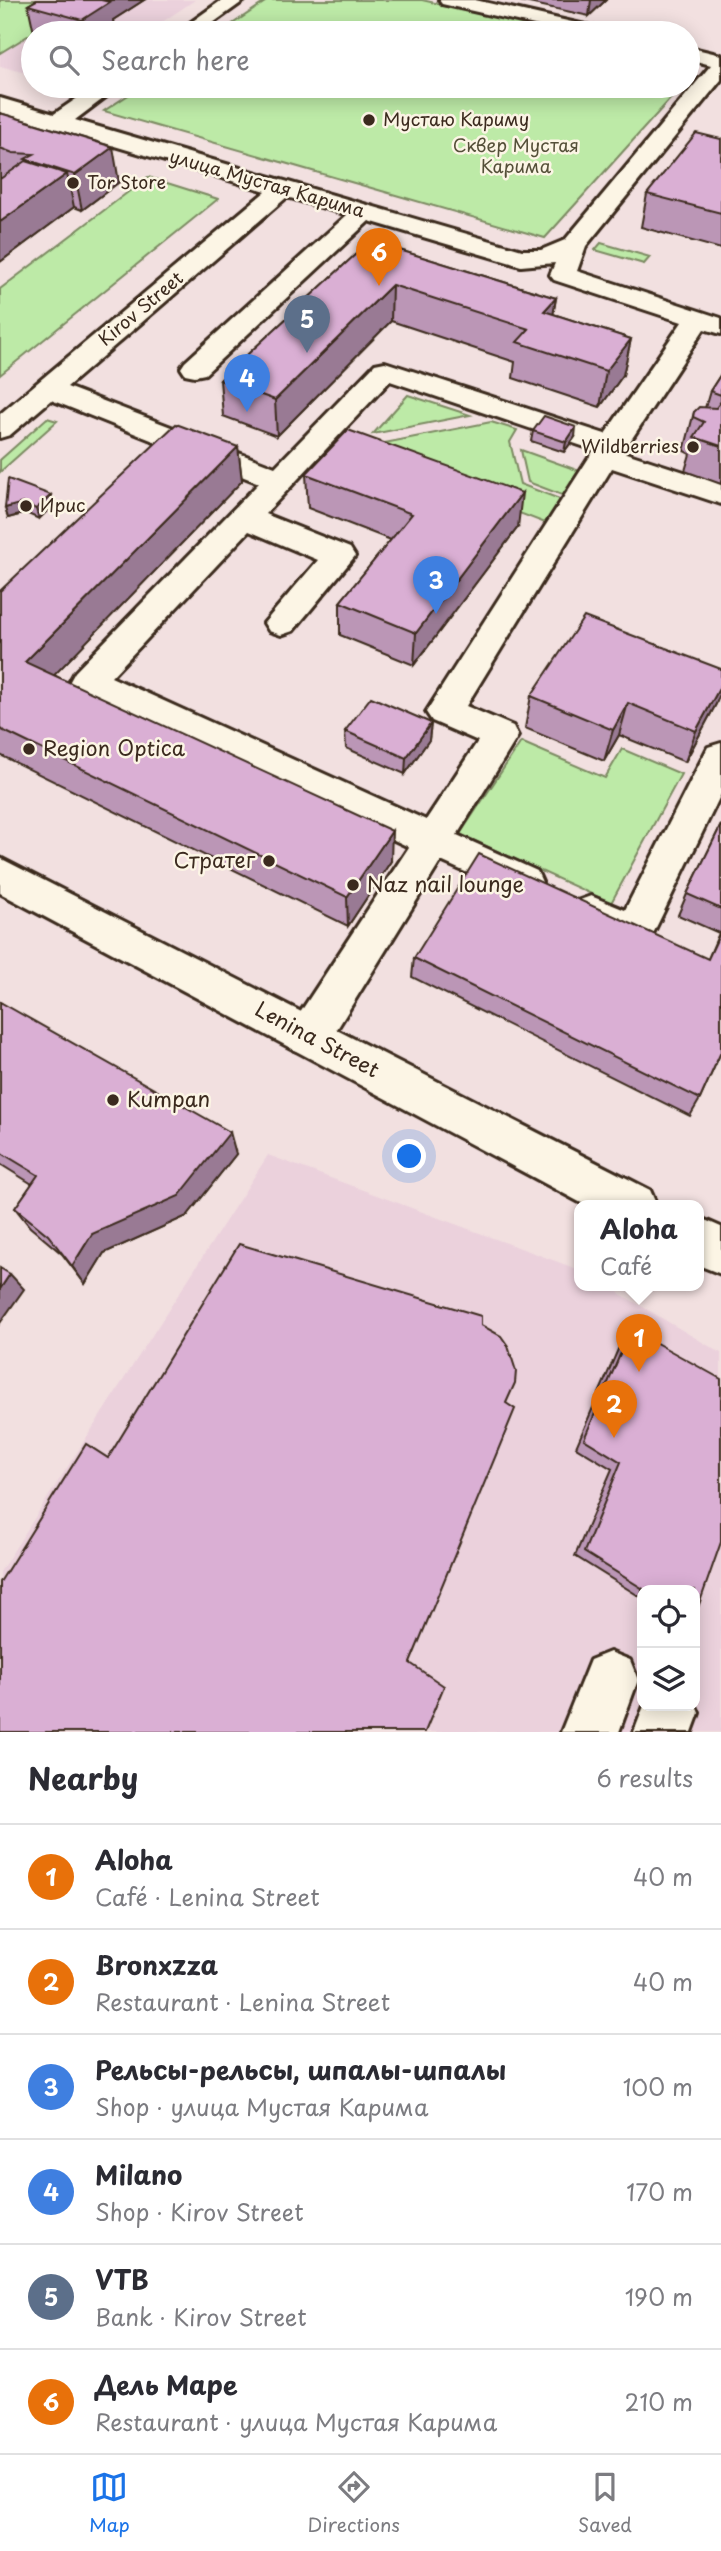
<!DOCTYPE html>
<meta charset="utf-8">
<style>
:root{--surface:#fff;--page:#f7f7f7;--text:#2b2b33;--muted:#7c7c81;--line:#e1e1e2;--accent:#1a73e8}
body{margin:0;font-family:"Playpen Sans",sans-serif;background:var(--page);color:var(--text)}
.controls{position:absolute;right:21px;bottom:21px;display:grid;overflow:hidden;border-radius:14px;box-shadow:0 4px 18px #0003}
.controls button{width:63px;height:63px;display:grid;place-items:center;padding:0;border:0;border-bottom:2px solid var(--line);background:var(--surface);color:var(--text);font:35px sans-serif}
.you{position:absolute;left:410px;top:1157px;width:24px;height:24px;margin:-18px;border:5px solid #fff;border-radius:50%;background:#1a73e8;box-shadow:0 0 0 10px #1a73e833}
.badge{display:grid;place-items:center;width:46px;height:46px;border-radius:50%;background:var(--accent);color:#fff;font-size:23px;font-weight:700}
.pin{position:absolute;translate:-50% -58px;filter:drop-shadow(0 2px 4px #0008)}
.pin::after{content:'';position:absolute;top:37px;width:24px;height:21px;background:inherit;clip-path:polygon(0 0,100% 0,50% 100%)}
.popup{position:absolute;left:574px;top:1200px;width:130px;height:91px;box-sizing:border-box;display:grid;place-content:center;border-radius:14px;background:var(--surface);filter:drop-shadow(0 2px 5px #0005);font-size:23px;white-space:nowrap;color:var(--muted)}
.popup b{font-size:26px;color:var(--text)}
.popup::after{content:'';position:absolute;left:50%;top:100%;margin-left:-14px;border:14px solid transparent;border-top-color:var(--surface)}
.list{margin:0;padding:0;list-style:none}
h2{display:flex;justify-content:space-between;align-items:center;height:91px;margin:0;padding:0 28px;font-size:30px}
h2 small{font-size:23px;font-weight:400;color:var(--muted)}
.list li{display:grid;grid-template-columns:46px 1fr auto;gap:21px;align-items:center;box-sizing:border-box;height:105px;padding:0 28px;border-top:2px solid var(--line)}
.list b{display:block;font-size:26px;white-space:nowrap}
.list p{margin:0;font-size:23px;white-space:nowrap;color:var(--muted)}
.list em{font-size:23px;font-style:normal;color:var(--muted)}
.icon{flex:none;width:38px;height:38px;fill:none;stroke:currentColor;stroke-width:2;stroke-linecap:round;stroke-linejoin:round}
.map{position:relative;flex:none;width:721px;height:1732px;overflow:hidden}
.search{position:absolute;background:var(--surface);box-shadow:0 4px 18px #0003;left:21px;right:21px;top:21px;height:77px;display:flex;align-items:center;gap:18px;box-sizing:border-box;padding:0 24px;border-radius:38px;color:var(--muted);font-size:26px}
.sheet{height:721px;background:var(--surface)}
nav{display:flex;justify-content:space-around;align-items:center;box-sizing:border-box;height:98px;border-top:2px solid var(--line);background:var(--surface);font-size:19px;color:var(--muted)}
nav a{display:grid;justify-items:center;gap:4px}
nav .on{color:var(--accent)}
.map>svg:first-child{display:block}
.built{fill:#ebd1dc;fill-rule:evenodd}
.green{fill:#bdeaa7;stroke:#7c8a62;stroke-width:2}
.lines{fill:none;stroke-linecap:round;stroke-linejoin:round}
.minor-casing{stroke:#3b2a1e;stroke-width:6}
.major-casing{stroke:#3b2a1e;stroke-width:6}
.minor{fill:#fcf5e5;fill-rule:evenodd}
.major{fill:#fcf5e5;fill-rule:evenodd}
.wall{fill:#bb96b6;stroke:#3b2a1e;stroke-width:2}
.shaded-wall{fill:#997a94;stroke:#3b2a1e;stroke-width:2}
.building{fill:#daafd4;stroke:#3b2a1e;stroke-width:2}
.poi-dot{fill:#3b2a1e;stroke:#fcf5e5;stroke-width:2.5}
.labels{text-anchor:middle;stroke-width:5;stroke-linejoin:round;paint-order:stroke}
.far-poi-label{font-size:18px;fill:#3b2a1e;stroke:#fcf5e5;text-anchor:start}
.far-park-label{font-size:18px;fill:#555039;stroke:#fcf5e5}
.far-street-label{font-size:18px;fill:#3b2a1e;stroke:#fcf5e5}
.poi-label{font-size:21px;fill:#3b2a1e;stroke:#fcf5e5;text-anchor:start}
.street-label{font-size:21px;fill:#3b2a1e;stroke:#fcf5e5}
</style>
<div class="map">
<svg width="721" height="1732" viewBox="0 0 721 1732">
<rect width="100%" height="100%" fill="#f2e0e0"/>
<filter id="ink" filterUnits="userSpaceOnUse"><feTurbulence type="fractalNoise" baseFrequency=".0143" numOctaves="2"/><feDisplacementMap in="SourceGraphic" scale="14" xChannelSelector="R" yChannelSelector="G"/><feConvolveMatrix kernelMatrix="1 2 1 2 8 2 1 2 1" color-interpolation-filters="sRGB"/></filter>
<g filter="url(#ink)">
<g class="built">
<path d="M 0,0 L 195,0 L 146,33 L 33,33 L 33,75 L 0,66 Z"/>
<path d="M 268,1155 L 577,1269 L 580,1286 L 607,1286 L 721,1353 L 721,1732 L 0,1732 L 0,1572 ZM 642,1590 L 695,1590 L 695,1706 L 642,1706 Z"/>
</g>
<g class="green">
<path d="M 0,0 L 86,0 L 0,53 Z"/>
<path d="M 268,0 L 422,0 L 567,33 L 219,33 Z"/>
<path d="M 142,86 L 682,86 L 545,238 L 104,111 Z"/>
<path d="M 148,177 L 218,199 L 0,375 L 0,289 Z"/>
<path d="M 601,243 L 650,257 L 644,264 L 595,250 Z"/>
<path d="M 408,395 L 470,415 L 373,434 Z"/>
<path d="M 47,418 L 57,421 L 0,472 L 0,460 Z"/>
<path d="M 491,422 L 517,430 L 510,442 L 520,484 L 570,503 L 553,526 L 354,449 Z"/>
<path d="M 521,450 L 588,474 L 570,498 L 528,482 Z"/>
<path d="M 521,742 L 605,778 L 622,749 L 681,774 L 611,903 L 460,834 Z"/>
</g>
<g class="lines">
<defs>
<g id="minor">
<path d="M 222,0 L 245,0 L 199,33 L 176,33 Z"/>
<path d="M 439,0 L 475,0 L 603,29 L 606,33 L 570,33 L 442,4 Z"/>
<path d="M 688,47 L 721,55 L 721,80 L 586,246 L 577,271 L 721,318 L 721,334 L 704,329 L 623,452 L 721,484 L 721,504 L 612,468 L 466,706 L 513,726 L 518,736 L 457,835 L 537,871 L 542,882 L 537,893 L 523,898 L 441,861 L 324,1050 L 309,1055 L 294,1050 L 288,1036 L 294,1022 L 409,847 L 75,690 L 70,681 L 75,672 L 259,483 L 51,400 L 10,435 L 0,438 L 0,414 L 266,191 L 0,112 L 0,98 L 54,114 L 95,86 L 120,86 L 75,120 L 522,250 L 541,250 L 565,240 L 711,65 L 688,59 ZM 287,197 L 347,215 L 185,362 L 181,368 L 185,374 L 195,376 L 205,374 L 369,221 L 521,266 L 555,263 L 550,275 L 554,280 L 682,322 L 605,434 L 385,362 L 375,364 L 275,467 L 67,387 ZM 390,381 L 594,450 L 426,712 L 432,721 L 478,741 L 426,820 L 111,677 L 249,531 L 318,560 L 264,623 L 269,631 L 281,635 L 293,631 L 355,556 L 350,548 L 265,514 Z"/>
<path d="M 721,743 L 721,794 L 648,944 L 634,949 L 577,925 L 571,913 L 577,901 L 591,896 L 625,910 L 708,747 Z"/>
<path d="M 610,1652 L 630,1660 L 638,1680 L 619,1732 L 561,1732 L 590,1660 Z"/>
<path d="M 695,1704 L 699,1713 L 692,1732 L 634,1732 L 644,1706 Z"/>
</g>
<g id="major">
<path d="M 0,858 L 650,1190 L 657,1206 L 587,1206 L 0,893 Z"/>
<path d="M 698,1217 L 721,1227 L 721,1274 L 698,1265 Z"/>
</g>
</defs>
<use href="#minor" class="minor-casing"/>
<use href="#major" class="major-casing"/>
<use href="#minor" class="minor"/>
<use href="#major" class="major"/>
</g>
<g class="wall">
<path d="M 37,0 L 144,0 L 113,20 L 115,33 L 34,33 L 28,5 Z"/>
<path d="M 515,0 L 606,0 L 589,16 Z"/>
<path d="M 0,113 L 119,182 L 82,210 L 74,207 L 0,262 Z"/>
<path d="M 721,139 L 721,249 L 641,227 L 647,194 Z"/>
<path d="M 370,241 L 556,298 L 553,314 L 631,339 L 623,375 L 600,407 L 513,378 L 515,362 L 391,321 L 277,436 L 223,416 L 220,380 Z"/>
<path d="M 721,374 L 721,484 L 685,471 L 690,454 L 684,451 L 694,412 L 705,408 L 710,391 Z"/>
<path d="M 533,431 L 575,437 L 564,452 L 531,441 Z"/>
<path d="M 238,447 L 242,481 L 54,675 L 391,861 L 348,926 L 0,755 L 0,591 Z"/>
<path d="M 306,474 L 518,527 L 414,665 L 340,635 L 340,602 L 391,540 L 308,508 Z"/>
<path d="M 51,495 L 53,505 L 39,519 L 26,513 L 8,518 L 5,508 Z"/>
<path d="M 531,696 L 716,704 L 685,762 L 619,735 L 604,761 L 525,728 Z"/>
<path d="M 431,723 L 429,740 L 405,774 L 346,748 L 345,731 Z"/>
<path d="M 721,825 L 721,1052 L 700,1099 L 690,1116 L 412,977 L 414,958 L 708,959 L 719,933 L 678,915 L 687,894 Z"/>
<path d="M 0,1002 L 236,1154 L 187,1216 L 104,1253 L 85,1284 L 62,1254 L 30,1227 L 15,1208 L 32,1184 L 0,1164 Z"/>
<path d="M 631,1329 L 695,1590 L 642,1590 L 642,1598 L 575,1556 L 612,1469 L 576,1447 L 622,1340 Z"/>
</g>
<g class="shaded-wall">
<path d="M 93,0 L 144,0 L 113,20 L 115,33 L 85,33 L 82,20 Z"/>
<path d="M 591,0 L 606,0 L 589,16 Z"/>
<path d="M 113,147 L 119,182 L 82,210 L 75,175 Z"/>
<path d="M 67,174 L 74,207 L 0,262 L 0,222 Z"/>
<path d="M 392,285 L 391,321 L 277,436 L 275,400 Z"/>
<path d="M 556,298 L 550,334 L 544,311 Z"/>
<path d="M 631,339 L 623,375 L 600,407 L 606,371 Z"/>
<path d="M 576,427 L 575,437 L 564,452 L 566,442 Z"/>
<path d="M 238,447 L 242,481 L 36,694 L 25,662 Z"/>
<path d="M 522,493 L 518,527 L 414,665 L 416,633 Z"/>
<path d="M 51,495 L 53,505 L 39,519 L 36,509 Z"/>
<path d="M 23,503 L 26,513 L 8,518 L 5,508 Z"/>
<path d="M 721,685 L 721,691 L 716,704 L 685,762 L 696,731 Z"/>
<path d="M 628,703 L 619,735 L 604,761 L 613,730 Z"/>
<path d="M 431,723 L 429,740 L 405,774 L 406,758 Z"/>
<path d="M 392,831 L 391,861 L 348,926 L 347,897 Z"/>
<path d="M 230,1132 L 236,1154 L 187,1216 L 104,1253 L 85,1284 L 72,1266 L 92,1234 Z"/>
<path d="M 10,1274 L 24,1289 L 0,1323 L 0,1289 Z"/>
</g>
<g class="building">
<path d="M 37,0 L 101,0 L 110,2 L 82,20 L 28,5 Z"/>
<path d="M 0,113 L 113,147 L 75,175 L 25,159 L 34,154 L 13,153 L 0,148 Z"/>
<path d="M 696,133 L 721,139 L 721,213 L 647,194 Z"/>
<path d="M 26,161 L 67,174 L 0,222 L 0,179 Z"/>
<path d="M 370,241 L 556,298 L 544,311 L 631,339 L 606,371 L 517,342 L 529,329 L 392,285 L 275,400 L 220,380 Z"/>
<path d="M 721,374 L 721,395 L 710,391 Z"/>
<path d="M 721,401 L 721,446 L 694,437 L 704,422 L 693,417 L 694,412 L 699,407 L 716,408 Z"/>
<path d="M 544,416 L 576,427 L 566,442 L 533,431 Z"/>
<path d="M 176,424 L 238,447 L 25,662 L 392,831 L 347,897 L 0,729 L 0,591 Z"/>
<path d="M 348,430 L 522,493 L 416,633 L 340,602 L 412,514 L 306,474 Z"/>
<path d="M 8,479 L 51,495 L 36,509 L 23,503 L 5,508 Z"/>
<path d="M 584,617 L 721,669 L 721,685 L 696,731 L 628,703 L 613,730 L 531,696 Z"/>
<path d="M 371,697 L 431,723 L 406,758 L 345,731 Z"/>
<path d="M 721,825 L 721,909 L 687,894 Z"/>
<path d="M 479,854 L 708,959 L 721,931 L 721,1052 L 700,1099 L 414,958 Z"/>
<path d="M 0,1002 L 230,1132 L 179,1196 L 92,1234 L 72,1266 L 48,1235 L 15,1208 L 38,1175 L 0,1152 Z"/>
<path d="M 239,1244 L 481,1316 L 481,1325 L 501,1336 L 508,1346 L 516,1371 L 515,1383 L 506,1403 L 515,1409 L 410,1663 L 444,1686 L 425,1732 L 0,1732 L 0,1582 L 86,1444 L 108,1458 Z"/>
<path d="M 0,1268 L 10,1274 L 0,1289 Z"/>
<path d="M 631,1329 L 721,1379 L 721,1542 L 695,1616 L 695,1590 L 645,1590 L 584,1552 L 621,1462 L 584,1439 Z"/>
</g>
</g>
<g class="poi-dot">
<circle cx="369" cy="120" r="7"/>
<circle cx="73" cy="183" r="7"/>
<circle cx="693" cy="447" r="7"/>
<circle cx="26" cy="506" r="7"/>
<circle cx="29" cy="749" r="7"/>
<circle cx="269" cy="861" r="7"/>
<circle cx="353" cy="885" r="7"/>
<circle cx="113" cy="1100" r="7"/>
</g>
<g class="labels">
<g class="far-poi-label">
<text x="383" y="126">Мустаю Кариму</text>
<text x="87" y="189">Tor Store</text>
<text x="679" y="453" text-anchor="end">Wildberries</text>
<text x="40" y="512">Ирис</text>
</g>
<g class="far-park-label">
<text x="516" y="152">Сквер Мустая<tspan x="516" dy="21">Карима</tspan></text>
</g>
<g class="far-street-label">
<text transform="translate(267 184) rotate(16)" y="6">улица Мустая Карима</text>
<text transform="translate(141 309) rotate(-40)" y="6">Kirov Street</text>
</g>
<g class="poi-label">
<text x="43" y="756">Region Optica</text>
<text x="255" y="868" text-anchor="end">Стратег</text>
<text x="367" y="892">Naz nail lounge</text>
<text x="127" y="1107">Kumpan</text>
</g>
<g class="street-label">
<text transform="translate(317 1040) rotate(28)" y="7">Lenina Street</text>
</g>
</g>
</svg>
<div class="controls">
<button><svg class="icon" aria-label="locate" viewBox="0 0 24 24"><circle cx="12" cy="12" r="6"/><path d="M12 2v4M12 18v4M2 12h4M18 12h4"/></svg></button>
<button><svg class="icon" aria-label="layers" viewBox="0 0 24 24"><path d="M12 4l9 5-9 5-9-5zM3 14l9 5 9-5"/></svg></button>
</div>
<div class="you"></div>
<div class="pin badge" style="left:639px;top:1372px;background:#e8710a">1</div>
<div class="popup"><b>Aloha</b>Café</div>
<div class="pin badge" style="left:614px;top:1438px;background:#e8710a">2</div>
<div class="pin badge" style="left:436px;top:614px;background:#3f7fe0">3</div>
<div class="pin badge" style="left:247px;top:412px;background:#3f7fe0">4</div>
<div class="pin badge" style="left:307px;top:353px;background:#5c6f8a">5</div>
<div class="pin badge" style="left:379px;top:286px;background:#e8710a">6</div>
<div class="search"><svg class="icon" aria-label="search" viewBox="0 0 24 24"><circle cx="10" cy="10" r="6"/><path d="M15 15l6 6"/></svg>Search here</div>
</div>
<section class="sheet">
<h2>Nearby<small>6 results</small></h2>
<ul class="list">
<li><span class="badge" style="background:#e8710a">1</span><div><b>Aloha</b><p>Café · Lenina Street</p></div><em>40 m</em></li>
<li><span class="badge" style="background:#e8710a">2</span><div><b>Bronxzza</b><p>Restaurant · Lenina Street</p></div><em>40 m</em></li>
<li><span class="badge" style="background:#3f7fe0">3</span><div><b>Рельсы-рельсы, шпалы-шпалы</b><p>Shop · улица Мустая Карима</p></div><em>100 m</em></li>
<li><span class="badge" style="background:#3f7fe0">4</span><div><b>Milano</b><p>Shop · Kirov Street</p></div><em>170 m</em></li>
<li><span class="badge" style="background:#5c6f8a">5</span><div><b>VTB</b><p>Bank · Kirov Street</p></div><em>190 m</em></li>
<li><span class="badge" style="background:#e8710a">6</span><div><b>Дель Маре</b><p>Restaurant · улица Мустая Карима</p></div><em>210 m</em></li>
</ul>
</section>
<nav>
<a class="on"><svg class="icon" aria-label="map" viewBox="0 0 24 24"><path d="M3 6l6-2 6 2 6-2v14l-6 2-6-2-6 2zM9 4v14M15 6v14"/></svg>Map</a>
<a><svg class="icon" aria-label="directions" viewBox="0 0 24 24"><path d="M12 3l9 9-9 9-9-9zM9 14v-3h6M13 9l2 2-2 2"/></svg>Directions</a>
<a><svg class="icon" aria-label="saved" viewBox="0 0 24 24"><path d="M7 4h10v16l-5-4-5 4z"/></svg>Saved</a>
</nav>
